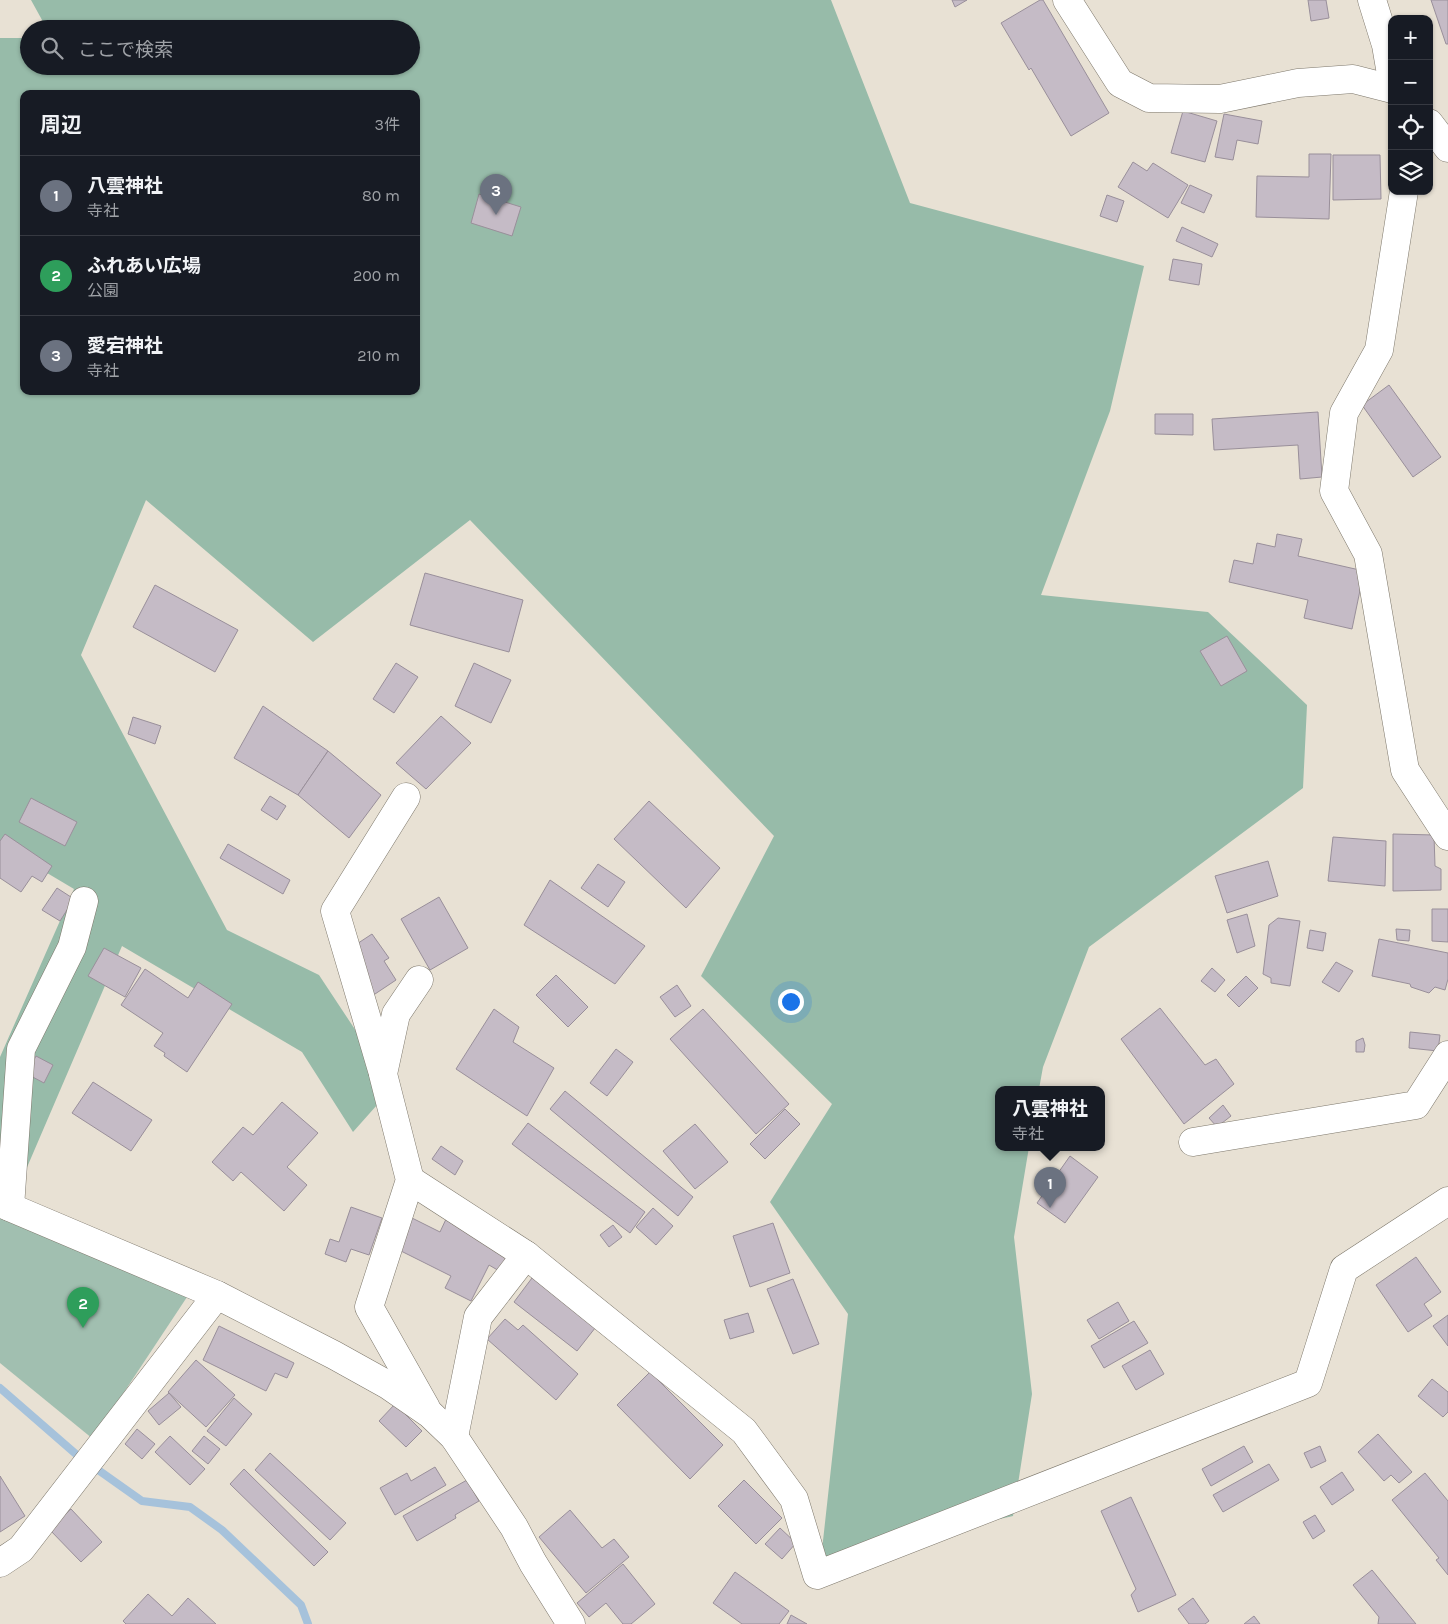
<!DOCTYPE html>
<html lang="ja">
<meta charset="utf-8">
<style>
:root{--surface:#171b24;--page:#20242c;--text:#f1f3f6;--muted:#9ea1a6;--line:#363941;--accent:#0f766e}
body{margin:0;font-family:Karla,"Noto Sans JP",sans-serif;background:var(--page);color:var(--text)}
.controls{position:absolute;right:15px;top:15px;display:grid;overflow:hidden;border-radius:10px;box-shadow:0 1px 4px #0004}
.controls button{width:45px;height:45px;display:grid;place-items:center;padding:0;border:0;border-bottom:1px solid var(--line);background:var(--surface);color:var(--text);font:25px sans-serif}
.you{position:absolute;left:790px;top:1001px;width:18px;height:18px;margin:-12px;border:4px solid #fff;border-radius:50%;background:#1a73e8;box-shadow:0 0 0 8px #1a73e833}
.badge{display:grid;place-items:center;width:32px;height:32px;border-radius:50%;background:var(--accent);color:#fff;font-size:16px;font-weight:700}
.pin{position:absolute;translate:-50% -41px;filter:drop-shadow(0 1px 2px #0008)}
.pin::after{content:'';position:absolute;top:26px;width:18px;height:15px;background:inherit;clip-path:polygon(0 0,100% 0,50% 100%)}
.popup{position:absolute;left:995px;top:1086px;width:110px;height:65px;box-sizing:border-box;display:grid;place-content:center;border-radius:10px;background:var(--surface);filter:drop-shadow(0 1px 4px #0005);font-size:16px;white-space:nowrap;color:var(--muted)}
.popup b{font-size:19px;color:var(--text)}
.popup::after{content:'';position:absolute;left:50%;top:100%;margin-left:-10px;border:10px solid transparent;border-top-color:var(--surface)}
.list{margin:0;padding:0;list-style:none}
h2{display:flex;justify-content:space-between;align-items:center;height:65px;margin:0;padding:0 20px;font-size:21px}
h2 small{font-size:16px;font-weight:400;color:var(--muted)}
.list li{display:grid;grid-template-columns:32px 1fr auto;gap:15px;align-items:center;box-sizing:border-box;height:80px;padding:0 20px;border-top:1px solid var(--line)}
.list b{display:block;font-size:19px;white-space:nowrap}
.list p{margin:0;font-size:16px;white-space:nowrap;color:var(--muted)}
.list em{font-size:16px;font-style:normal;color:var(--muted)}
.icon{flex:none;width:28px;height:28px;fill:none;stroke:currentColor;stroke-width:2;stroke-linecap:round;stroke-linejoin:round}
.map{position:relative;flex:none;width:1448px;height:1624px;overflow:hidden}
.search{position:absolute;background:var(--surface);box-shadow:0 1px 4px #0004;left:20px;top:20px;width:400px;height:55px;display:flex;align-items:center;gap:12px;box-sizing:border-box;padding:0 18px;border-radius:28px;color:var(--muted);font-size:19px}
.panel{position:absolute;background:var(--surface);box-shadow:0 1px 4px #0004;left:20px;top:90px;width:400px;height:305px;border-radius:10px}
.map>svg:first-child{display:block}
.green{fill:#a1bfb0}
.forest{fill:#97bba9;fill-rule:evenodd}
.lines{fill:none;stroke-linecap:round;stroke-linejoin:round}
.stream{stroke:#a6c2db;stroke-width:8}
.building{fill:#c5bbc6;stroke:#998f9a}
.minor-casing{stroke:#7d776b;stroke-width:29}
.minor{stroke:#fff;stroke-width:28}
</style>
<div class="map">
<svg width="1448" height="1624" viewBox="0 0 1448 1624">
<rect width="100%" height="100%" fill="#e8e1d4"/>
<path class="green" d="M 0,1215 L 189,1294 L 93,1439 L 0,1363 Z"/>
<path class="forest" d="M 31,0 L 831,0 L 910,203 L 1144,266 L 1110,411 L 1041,595 L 1208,612 L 1307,705 L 1303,788 L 1089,947 L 1043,1067 L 1039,1089 L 999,1089 L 999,1147 L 1029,1147 L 1014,1237 L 1032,1394 L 1013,1516 L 821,1559 L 848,1314 L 770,1202 L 832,1104 L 701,976 L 774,836 L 470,520 L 313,642 L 146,500 L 81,655 L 227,930 L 319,975 L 393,1087 L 353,1132 L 302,1052 L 122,946 L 22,1179 L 0,1167 L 0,1057 L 74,889 L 0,845 L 0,38 L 29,38 L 29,66 L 411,66 L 411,29 L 47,29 ZM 24,94 L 416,94 L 416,391 L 24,391 Z"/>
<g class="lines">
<path class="stream" d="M 0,1388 L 77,1455 L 142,1501 L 190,1507 L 222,1530 L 301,1605 L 308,1624"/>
</g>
<g class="building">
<path d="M 952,0 L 967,0 L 955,7 Z"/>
<path d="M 1040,0 L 1043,0 L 1109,113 L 1071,136 L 1031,68 L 1029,70 L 1001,23 Z"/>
<path d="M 1308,0 L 1326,0 L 1329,18 L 1311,21 Z"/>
<path d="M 1431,0 L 1448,0 L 1448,44 L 1446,44 Z"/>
<path d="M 1183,111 L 1217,121 L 1205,162 L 1171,153 Z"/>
<path d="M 1224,114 L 1262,121 L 1258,144 L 1237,140 L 1233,160 L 1215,157 Z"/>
<path d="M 1309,154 L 1331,154 L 1329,219 L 1256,217 L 1257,176 L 1309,177 Z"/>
<path d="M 1333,155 L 1380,155 L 1381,199 L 1333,200 Z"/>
<path d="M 1133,162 L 1147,171 L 1153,163 L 1188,185 L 1168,218 L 1118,187 Z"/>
<path d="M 1190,185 L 1212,195 L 1204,213 L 1181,203 Z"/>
<path d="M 479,194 L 521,207 L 512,236 L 471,223 Z"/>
<path d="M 1107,195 L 1124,201 L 1117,222 L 1100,216 Z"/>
<path d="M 1182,227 L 1218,244 L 1212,257 L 1176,241 Z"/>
<path d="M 1173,259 L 1202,264 L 1199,285 L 1169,280 Z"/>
<path d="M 1389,385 L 1441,457 L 1413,477 L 1362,405 Z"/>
<path d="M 1318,412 L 1322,477 L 1300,479 L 1298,445 L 1214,450 L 1212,419 Z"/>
<path d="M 1155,414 L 1193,414 L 1193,435 L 1155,434 Z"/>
<path d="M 1277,534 L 1302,539 L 1298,556 L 1364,571 L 1352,629 L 1304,618 L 1308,600 L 1229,582 L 1234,560 L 1253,564 L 1257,543 L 1275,547 Z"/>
<path d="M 425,573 L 523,600 L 509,652 L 410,625 Z"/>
<path d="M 155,585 L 238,630 L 215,672 L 133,627 Z"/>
<path d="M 1227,636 L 1247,671 L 1221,686 L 1200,651 Z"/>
<path d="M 396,663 L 418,677 L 394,713 L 373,699 Z"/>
<path d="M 474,663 L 511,680 L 491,723 L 455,706 Z"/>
<path d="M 263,706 L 328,751 L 298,795 L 234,758 Z"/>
<path d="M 441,716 L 471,743 L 426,789 L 396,763 Z"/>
<path d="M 133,717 L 161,726 L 155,744 L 128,734 Z"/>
<path d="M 328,751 L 381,795 L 349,838 L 298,795 Z"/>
<path d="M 270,796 L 286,806 L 277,820 L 261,810 Z"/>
<path d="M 31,798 L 77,822 L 65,846 L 19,822 Z"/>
<path d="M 649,801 L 720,868 L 686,908 L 614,839 Z"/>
<path d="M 5,834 L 52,866 L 42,882 L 32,876 L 21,892 L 0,878 L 0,841 Z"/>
<path d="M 1393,834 L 1434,835 L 1435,866 L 1441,869 L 1441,890 L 1393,891 Z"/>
<path d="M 1333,837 L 1386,841 L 1385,886 L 1328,881 Z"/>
<path d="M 228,844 L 290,880 L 283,894 L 220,858 Z"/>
<path d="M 1268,861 L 1278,896 L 1227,913 L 1215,876 Z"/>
<path d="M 598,864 L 625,882 L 608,907 L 581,888 Z"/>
<path d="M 550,880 L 645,946 L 615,984 L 524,925 Z"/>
<path d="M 57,888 L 74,899 L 60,921 L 42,910 Z"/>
<path d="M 439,897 L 468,948 L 430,970 L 401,919 Z"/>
<path d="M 1432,909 L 1448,909 L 1448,942 L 1432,941 Z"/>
<path d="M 1247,914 L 1255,946 L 1237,953 L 1227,920 Z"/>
<path d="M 1278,918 L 1300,921 L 1290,986 L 1271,983 L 1271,978 L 1263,974 L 1269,925 Z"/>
<path d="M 1396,929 L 1410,930 L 1409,941 L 1397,940 Z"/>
<path d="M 1310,930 L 1326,933 L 1323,951 L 1307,948 Z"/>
<path d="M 372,934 L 389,958 L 384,961 L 396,980 L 366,1000 L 337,957 Z"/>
<path d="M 1379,939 L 1448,953 L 1448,979 L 1445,990 L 1435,987 L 1429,993 L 1411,987 L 1410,984 L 1372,976 Z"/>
<path d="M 104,948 L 141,968 L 125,997 L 88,976 Z"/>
<path d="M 1336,962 L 1353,971 L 1339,992 L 1322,982 Z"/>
<path d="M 1212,968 L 1225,980 L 1215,992 L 1201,981 Z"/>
<path d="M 145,969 L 188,998 L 198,982 L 232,1004 L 187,1072 L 164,1056 L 165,1053 L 154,1046 L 163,1033 L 121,1005 Z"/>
<path d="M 556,975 L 588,1007 L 568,1027 L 536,995 Z"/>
<path d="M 1246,976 L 1258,988 L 1239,1007 L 1227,995 Z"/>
<path d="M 677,985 L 691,1006 L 675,1017 L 660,997 Z"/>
<path d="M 1160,1008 L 1205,1065 L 1216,1059 L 1234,1084 L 1184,1124 L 1121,1039 Z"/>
<path d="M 494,1009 L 519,1027 L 513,1042 L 554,1068 L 527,1116 L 456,1069 Z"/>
<path d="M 703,1009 L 789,1104 L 756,1134 L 670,1039 Z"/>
<path d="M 1410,1032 L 1440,1035 L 1438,1051 L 1409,1048 Z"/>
<path d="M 1363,1038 L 1365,1045 L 1364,1052 L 1356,1052 L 1356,1041 Z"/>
<path d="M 616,1049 L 633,1062 L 607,1096 L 590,1083 Z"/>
<path d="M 36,1056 L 53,1065 L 44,1083 L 27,1074 Z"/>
<path d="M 93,1082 L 152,1120 L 131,1151 L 72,1113 Z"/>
<path d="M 565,1091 L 693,1197 L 678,1216 L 550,1109 Z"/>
<path d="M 282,1102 L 318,1133 L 287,1167 L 307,1185 L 284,1211 L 241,1172 L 233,1181 L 212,1162 L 243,1127 L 253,1135 Z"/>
<path d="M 1223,1105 L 1231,1116 L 1217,1127 L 1209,1118 Z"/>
<path d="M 785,1109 L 800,1124 L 765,1159 L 750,1144 Z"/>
<path d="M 528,1123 L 645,1212 L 630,1233 L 512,1144 Z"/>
<path d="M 695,1124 L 728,1162 L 695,1189 L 663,1151 Z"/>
<path d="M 441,1146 L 463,1161 L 455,1175 L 432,1159 Z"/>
<path d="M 1070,1156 L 1098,1177 L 1065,1223 L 1037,1203 Z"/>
<path d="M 351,1207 L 382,1218 L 369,1255 L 351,1249 L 346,1262 L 325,1254 L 330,1239 L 339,1242 Z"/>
<path d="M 653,1208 L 673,1226 L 656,1245 L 636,1227 Z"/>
<path d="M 410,1217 L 440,1232 L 447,1217 L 512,1250 L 501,1272 L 489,1265 L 471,1301 L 445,1288 L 451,1276 L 395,1248 Z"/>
<path d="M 773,1223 L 790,1273 L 750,1287 L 733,1236 Z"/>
<path d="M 613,1225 L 622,1237 L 609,1247 L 600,1235 Z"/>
<path d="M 1416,1257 L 1441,1292 L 1424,1304 L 1432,1316 L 1408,1332 L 1376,1285 Z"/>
<path d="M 535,1274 L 599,1323 L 577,1351 L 514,1302 Z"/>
<path d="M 793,1279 L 819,1344 L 793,1354 L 767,1289 Z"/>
<path d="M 1118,1302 L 1129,1321 L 1099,1339 L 1087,1320 Z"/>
<path d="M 748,1313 L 754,1332 L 730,1339 L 724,1320 Z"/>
<path d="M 1448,1315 L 1448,1346 L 1433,1326 Z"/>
<path d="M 505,1319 L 518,1330 L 523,1325 L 578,1374 L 556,1400 L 487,1339 Z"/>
<path d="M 1134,1321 L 1148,1343 L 1104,1368 L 1091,1346 Z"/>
<path d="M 219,1326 L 294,1363 L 287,1378 L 275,1373 L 266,1391 L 203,1360 Z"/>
<path d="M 1150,1350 L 1164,1374 L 1136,1390 L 1122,1366 Z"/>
<path d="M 196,1360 L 235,1395 L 206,1427 L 168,1392 Z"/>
<path d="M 650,1372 L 723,1445 L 690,1479 L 617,1405 Z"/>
<path d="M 1432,1379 L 1448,1392 L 1448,1412 L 1443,1417 L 1418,1396 Z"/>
<path d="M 169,1393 L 181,1407 L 159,1425 L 148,1411 Z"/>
<path d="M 234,1398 L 252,1414 L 226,1446 L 207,1431 Z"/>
<path d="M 395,1404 L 422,1431 L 406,1447 L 379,1421 Z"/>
<path d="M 137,1429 L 155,1444 L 142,1459 L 125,1444 Z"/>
<path d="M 1378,1434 L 1412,1472 L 1399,1483 L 1391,1475 L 1384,1481 L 1358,1452 Z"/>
<path d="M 170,1436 L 205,1469 L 190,1485 L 155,1452 Z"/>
<path d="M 204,1436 L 220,1449 L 208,1464 L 192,1451 Z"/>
<path d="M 1244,1446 L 1253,1462 L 1211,1486 L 1202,1469 Z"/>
<path d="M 1320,1446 L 1326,1461 L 1311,1468 L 1304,1453 Z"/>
<path d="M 270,1453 L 346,1523 L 330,1540 L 255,1470 Z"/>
<path d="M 1269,1464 L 1279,1480 L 1223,1512 L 1213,1495 Z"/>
<path d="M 435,1467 L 446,1485 L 395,1515 L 380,1488 L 407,1473 L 411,1481 Z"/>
<path d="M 244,1469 L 328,1552 L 314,1566 L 230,1484 Z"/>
<path d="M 1342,1472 L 1354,1490 L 1332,1505 L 1320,1487 Z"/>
<path d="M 1425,1473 L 1448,1501 L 1448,1575 L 1436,1560 L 1439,1558 L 1392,1500 Z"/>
<path d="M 0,1476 L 25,1516 L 0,1532 Z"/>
<path d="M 467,1480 L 479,1501 L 455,1515 L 456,1518 L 417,1541 L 403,1516 Z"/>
<path d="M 744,1480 L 782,1518 L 756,1544 L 718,1506 Z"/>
<path d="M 1131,1497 L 1176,1595 L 1138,1612 L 1131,1595 L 1136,1589 L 1101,1511 Z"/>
<path d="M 71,1509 L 102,1542 L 81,1562 L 49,1529 Z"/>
<path d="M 570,1510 L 602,1548 L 614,1539 L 629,1557 L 586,1593 L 539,1537 Z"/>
<path d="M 1315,1515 L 1325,1531 L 1313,1539 L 1303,1522 Z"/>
<path d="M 780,1528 L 796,1543 L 782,1559 L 765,1544 Z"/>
<path d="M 623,1564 L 655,1604 L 631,1624 L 623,1624 L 606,1603 L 589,1617 L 577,1603 Z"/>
<path d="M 1372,1570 L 1416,1624 L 1378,1624 L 1379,1617 L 1353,1585 Z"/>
<path d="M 735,1572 L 789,1611 L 779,1624 L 742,1624 L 713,1603 Z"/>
<path d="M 148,1594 L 172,1616 L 188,1598 L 216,1624 L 126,1624 L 123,1621 Z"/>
<path d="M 1193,1598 L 1209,1621 L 1205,1624 L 1189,1624 L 1178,1609 Z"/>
<path d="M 791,1615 L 807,1624 L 787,1624 Z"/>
<path d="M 1254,1616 L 1260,1624 L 1244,1624 Z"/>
</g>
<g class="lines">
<defs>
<g id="minor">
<path d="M 1067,0 L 1120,83 L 1149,98 L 1220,99 L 1298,83 L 1353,79 L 1392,89"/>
<path d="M 1372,0 L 1386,45 L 1392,80"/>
<path d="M 1429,123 L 1448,148"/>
<path d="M 1404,191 L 1379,350 L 1344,413 L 1334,491 L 1368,554 L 1405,770 L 1448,836"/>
<path d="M 419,980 L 396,1014 L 383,1074 L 410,1180 L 369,1307 L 426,1408"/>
<path d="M 382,1070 L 335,911 L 406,797"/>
<path d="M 1193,1142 L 1416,1105 L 1448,1055"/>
<path d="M 410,1180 L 526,1255 L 478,1317 L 454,1437"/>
<path d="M 0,1203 L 217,1295 L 334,1355 L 388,1385 L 430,1414 L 454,1437 L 514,1527 L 533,1563 L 571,1624"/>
<path d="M 10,1207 L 21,1049 L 72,947 L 84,901"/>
<path d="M 526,1255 L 744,1431 L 794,1499 L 817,1575 L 1308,1383 L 1344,1269 L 1448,1201"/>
<path d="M 0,1563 L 21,1549 L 217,1295"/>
</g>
</defs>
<use href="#minor" class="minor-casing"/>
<use href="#minor" class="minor"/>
</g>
</svg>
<div class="controls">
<button>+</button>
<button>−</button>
<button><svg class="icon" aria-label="locate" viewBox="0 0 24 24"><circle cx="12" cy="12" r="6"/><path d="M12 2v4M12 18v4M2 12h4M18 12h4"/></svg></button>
<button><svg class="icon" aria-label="layers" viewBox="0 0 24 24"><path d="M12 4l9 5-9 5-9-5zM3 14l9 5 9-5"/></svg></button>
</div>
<div class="you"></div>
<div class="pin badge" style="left:1050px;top:1208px;background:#6b7280">1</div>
<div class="popup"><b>八雲神社</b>寺社</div>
<div class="pin badge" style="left:83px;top:1328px;background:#2e9e5b">2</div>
<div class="pin badge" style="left:496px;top:215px;background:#6b7280">3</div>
<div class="search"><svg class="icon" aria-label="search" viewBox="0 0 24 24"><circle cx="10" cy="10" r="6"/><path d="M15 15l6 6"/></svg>ここで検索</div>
<section class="panel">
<h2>周辺<small>3件</small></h2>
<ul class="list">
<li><span class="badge" style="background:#6b7280">1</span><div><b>八雲神社</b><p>寺社</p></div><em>80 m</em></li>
<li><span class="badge" style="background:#2e9e5b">2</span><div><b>ふれあい広場</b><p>公園</p></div><em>200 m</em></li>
<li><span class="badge" style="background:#6b7280">3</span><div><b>愛宕神社</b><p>寺社</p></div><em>210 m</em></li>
</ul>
</section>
</div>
